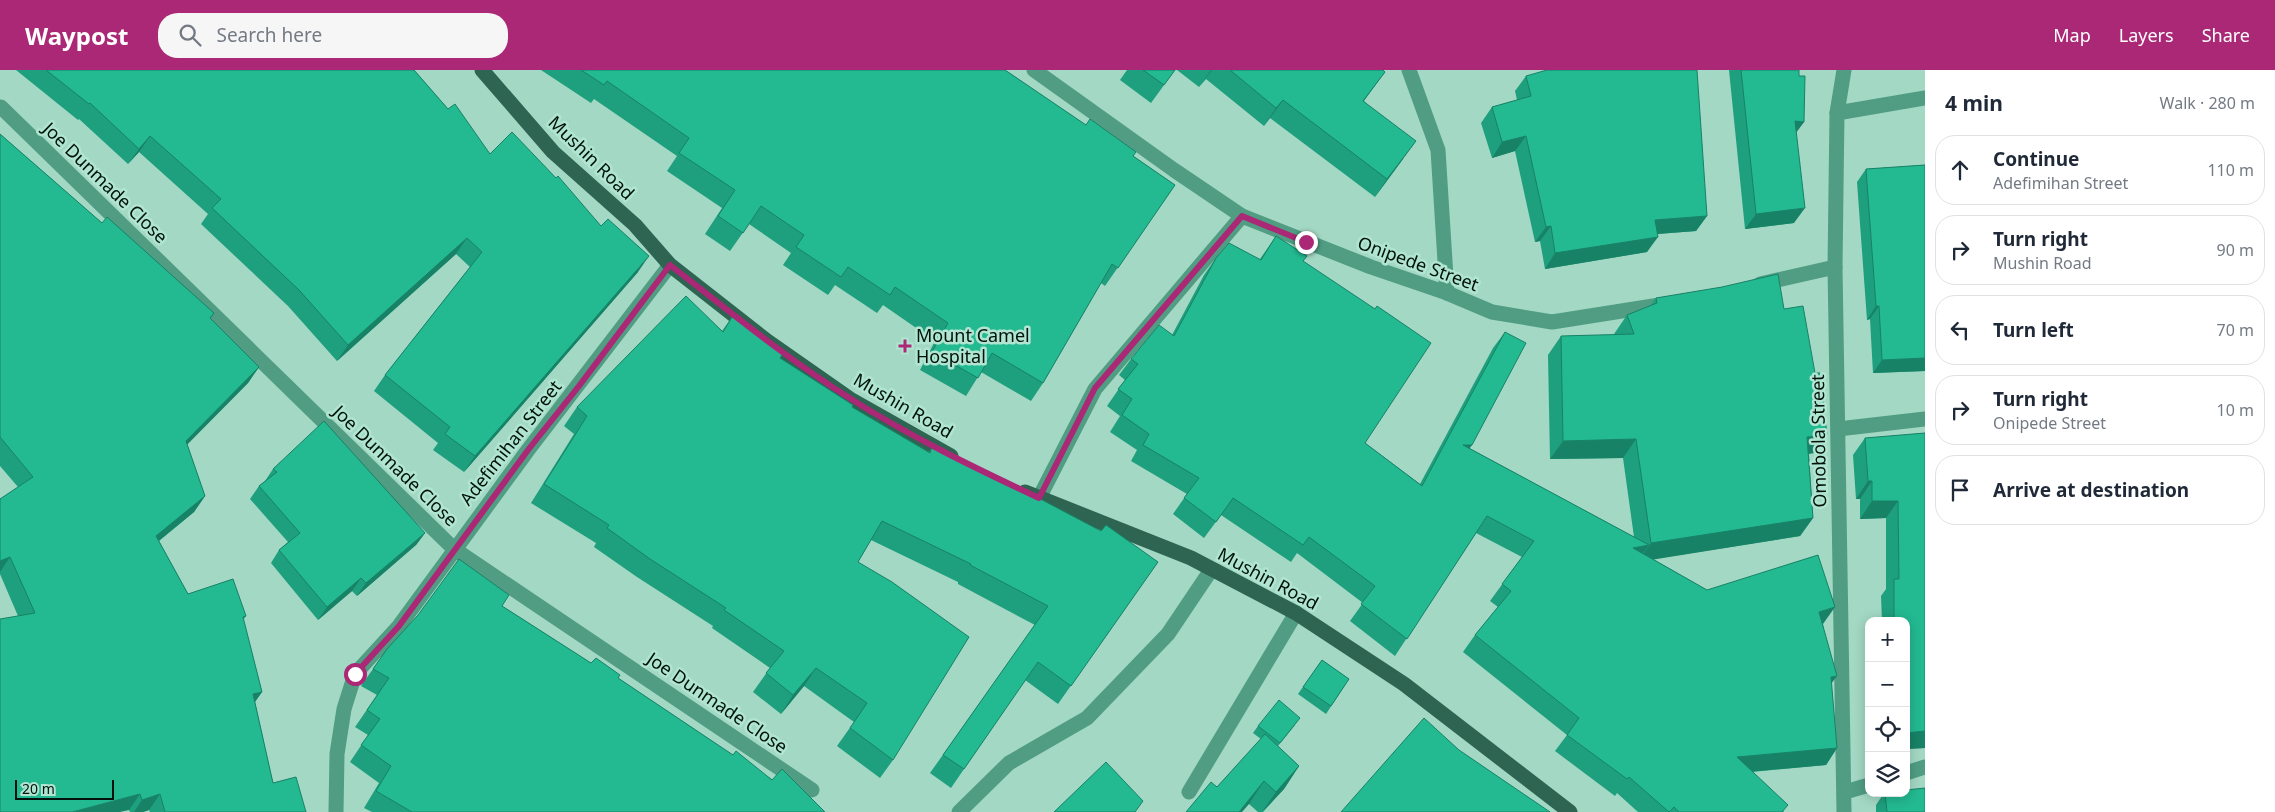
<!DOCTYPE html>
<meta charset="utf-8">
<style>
:root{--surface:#fff;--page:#f6f6f7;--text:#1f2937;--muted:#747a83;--line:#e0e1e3;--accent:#aa2875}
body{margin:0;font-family:"Noto Sans",sans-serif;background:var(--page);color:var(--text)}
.controls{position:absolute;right:15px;bottom:15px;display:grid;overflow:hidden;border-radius:10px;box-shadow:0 2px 12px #0003}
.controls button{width:45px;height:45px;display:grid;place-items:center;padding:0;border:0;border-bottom:1px solid var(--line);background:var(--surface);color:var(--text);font:25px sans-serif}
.scale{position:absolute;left:15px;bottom:12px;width:99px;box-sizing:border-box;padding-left:5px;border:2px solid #01120c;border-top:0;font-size:14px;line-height:18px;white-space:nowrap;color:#01120c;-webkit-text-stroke:4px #b0e5d1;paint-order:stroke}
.stop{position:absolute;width:15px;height:15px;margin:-11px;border:4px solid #aa2875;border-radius:50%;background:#fff}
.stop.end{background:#aa2875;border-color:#fff;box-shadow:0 1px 5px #0008}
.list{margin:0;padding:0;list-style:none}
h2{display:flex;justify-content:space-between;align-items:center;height:65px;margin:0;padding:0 20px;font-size:21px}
h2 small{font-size:16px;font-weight:400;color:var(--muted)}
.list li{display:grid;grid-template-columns:32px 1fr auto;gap:15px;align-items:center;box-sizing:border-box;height:70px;margin:0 10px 10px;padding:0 10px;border:1px solid var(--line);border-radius:20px}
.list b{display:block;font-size:19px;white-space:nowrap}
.list p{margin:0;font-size:16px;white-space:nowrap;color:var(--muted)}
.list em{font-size:16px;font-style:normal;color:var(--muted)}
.icon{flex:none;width:28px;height:28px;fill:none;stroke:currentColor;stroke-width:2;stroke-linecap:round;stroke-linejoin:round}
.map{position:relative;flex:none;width:1925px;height:742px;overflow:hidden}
header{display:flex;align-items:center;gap:30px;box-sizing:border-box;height:70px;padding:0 25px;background:var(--accent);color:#fff}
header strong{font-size:24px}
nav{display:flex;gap:28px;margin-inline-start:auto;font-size:18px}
.search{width:350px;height:45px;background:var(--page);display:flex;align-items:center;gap:12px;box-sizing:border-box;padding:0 18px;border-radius:20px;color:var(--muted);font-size:19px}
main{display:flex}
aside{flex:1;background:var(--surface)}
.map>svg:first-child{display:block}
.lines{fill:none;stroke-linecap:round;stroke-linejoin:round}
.minor{stroke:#509d83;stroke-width:15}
.major{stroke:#2d6452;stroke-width:15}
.wall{fill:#1e9f7d}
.shaded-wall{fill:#188266}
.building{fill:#23b991;stroke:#188266}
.route{stroke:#aa2875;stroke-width:6}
.poi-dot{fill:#aa2875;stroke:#b0e5d1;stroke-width:2}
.labels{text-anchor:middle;stroke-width:5;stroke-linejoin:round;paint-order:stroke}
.street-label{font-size:18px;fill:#01120c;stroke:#b0e5d1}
.poi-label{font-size:18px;fill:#01120c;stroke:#b0e5d1;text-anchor:start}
</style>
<header>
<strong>Waypost</strong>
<div class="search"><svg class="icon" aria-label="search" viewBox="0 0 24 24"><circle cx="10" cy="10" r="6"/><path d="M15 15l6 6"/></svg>Search here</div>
<nav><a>Map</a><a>Layers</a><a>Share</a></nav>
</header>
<main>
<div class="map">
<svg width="1925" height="742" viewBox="0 0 1925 742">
<rect width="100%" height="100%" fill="#a3d8c4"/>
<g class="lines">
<g class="minor">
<path d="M 1034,0 L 1174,100 L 1242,146 L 1371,197 L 1447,223 L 1492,242 L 1552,252 L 1666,234"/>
<path d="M 1409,0 L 1438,80 L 1447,223"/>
<path d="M 1844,0 L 1837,43 L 1835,197 L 1844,742"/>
<path d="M 1,37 L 454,479 L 812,720"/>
<path d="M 1837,43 L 1925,28"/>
<path d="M 1760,214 L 1835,197"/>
<path d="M 1838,359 L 1925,349"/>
<path d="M 1039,428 L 1095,319 L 1242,146"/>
<path d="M 1906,703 L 1925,697"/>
<path d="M 1189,722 L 1296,543"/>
<path d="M 1845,722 L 1869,715"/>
<path d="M 336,742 L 337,684 L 344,639 L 355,604 L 399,556 L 528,380 L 670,195"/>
<path d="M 959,742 L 1009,693 L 1087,648 L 1168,564 L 1211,500"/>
</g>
<g class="major">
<path d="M 482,0 L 553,82 L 635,155 L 670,195 L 767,271 L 850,329 L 951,386"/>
<path d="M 1025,422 L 1191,488 L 1296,543 L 1404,614 L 1570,742"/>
</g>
</g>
<g class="wall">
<path d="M 16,0 L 414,0 L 448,39 L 490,84 L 638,202 L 464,402 L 433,380 L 438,373 L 374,321 L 385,305 L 470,197 L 456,184 L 337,291 L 288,236 L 201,154 L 208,144 L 139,82 L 128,94 L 79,49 L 78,50 Z"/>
<path d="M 541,0 L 1005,0 L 1086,55 L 1133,86 L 1175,115 L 1105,216 L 1101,213 L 1043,313 L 1031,331 L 981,302 L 966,326 L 920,300 L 935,271 L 883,235 L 877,243 L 835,215 L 828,225 L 783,195 L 791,183 L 749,154 L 730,181 L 705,164 L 722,138 L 667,101 L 677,86 L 594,29 L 591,33 Z"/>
<path d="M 1127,0 L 1175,0 L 1151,33 L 1120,10 Z"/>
<path d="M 1177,0 L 1383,0 L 1385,2 L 1364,31 L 1403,89 L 1375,127 L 1270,48 L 1264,56 L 1206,9 L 1199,17 Z"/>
<path d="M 1729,0 L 1799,0 L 1799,6 L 1804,52 L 1796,62 L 1794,153 L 1745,159 Z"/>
<path d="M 1526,6 L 1707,146 L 1696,161 L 1657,164 L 1647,182 L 1545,199 L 1540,171 L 1535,172 L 1515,81 L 1492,88 L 1481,53 L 1492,37 L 1517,30 L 1515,21 Z"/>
<path d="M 0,64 L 102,153 L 214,243 L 210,249 L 259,297 L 248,313 L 187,374 L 205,426 L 194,442 L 159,471 L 188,524 L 246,546 L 243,550 L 262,622 L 255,632 L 273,713 L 306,742 L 150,742 L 149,740 L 143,742 L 130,742 L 18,546 L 0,504 L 0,429 L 18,417 L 0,396 Z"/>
<path d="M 1925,95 L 1925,301 L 1873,303 L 1870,249 L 1867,250 L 1857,112 L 1866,99 Z"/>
<path d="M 1276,166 L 1303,191 L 1365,373 L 1420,414 L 1493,278 L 1505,262 L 1472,375 L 1469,378 L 1634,467 L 1623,388 L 1550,389 L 1548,285 L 1561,266 L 1614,265 L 1614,264 L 1627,245 L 1650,236 L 1656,228 L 1784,239 L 1827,365 L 1814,383 L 1809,384 L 1813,448 L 1800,466 L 1653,489 L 1707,520 L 1823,554 L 1831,614 L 1837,678 L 1826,695 L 1752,702 L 1784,742 L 1638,742 L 1617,723 L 1615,726 L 1555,681 L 1567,665 L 1463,582 L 1475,565 L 1498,537 L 1490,531 L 1522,487 L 1476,463 L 1395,586 L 1350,551 L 1363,533 L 1297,483 L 1291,492 L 1221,445 L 1204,468 L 1173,444 L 1187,424 L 1131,391 L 1137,380 L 1110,362 L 1120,346 L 1107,336 L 1125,310 L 1119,305 L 1131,289 L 1172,265 L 1204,205 L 1216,188 L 1260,189 Z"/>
<path d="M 732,247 L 780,288 L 852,337 L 929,382 L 932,377 L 1158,492 L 1058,634 L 1025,610 L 951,718 L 930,703 L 1035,555 L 958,514 L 958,512 L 871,470 L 858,492 L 893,690 L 880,708 L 837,676 L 854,652 L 804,616 L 781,644 L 753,622 L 770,598 L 712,558 L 713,556 L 637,507 L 594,477 L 596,473 L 531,433 L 574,364 L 564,356 L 577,337 L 722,261 Z"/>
<path d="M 1925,363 L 1925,678 L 1906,679 L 1906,551 L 1882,551 L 1881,526 L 1886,519 L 1886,448 L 1860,449 L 1860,429 L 1856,429 L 1853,385 L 1865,368 Z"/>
<path d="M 273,399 L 425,463 L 416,475 L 357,526 L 352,521 L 318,550 L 271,493 L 279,480 L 288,472 L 250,429 L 259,416 L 265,411 Z"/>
<path d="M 502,536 L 591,593 L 618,608 L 733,685 L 825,742 L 372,742 L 364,738 L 379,713 L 350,692 L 368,665 L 355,657 L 377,625 L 361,616 L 387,579 Z"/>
<path d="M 1322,590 L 1349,609 L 1326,644 L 1298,624 Z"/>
<path d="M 1295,655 L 1278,676 L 1299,696 L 1284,719 L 1263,742 L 1258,742 L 1249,734 L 1217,717 L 1261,669 L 1253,663 L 1258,656 Z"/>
<path d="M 1884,723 L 1906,723 L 1925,742 L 1876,742 L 1876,735 Z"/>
</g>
<g class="shaded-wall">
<path d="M 1211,0 L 1212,0 L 1199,17 Z"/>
<path d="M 1283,30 L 1270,48 L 1264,56 L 1276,38 Z"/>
<path d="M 1795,51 L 1804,52 L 1793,67 Z"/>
<path d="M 150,66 L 139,82 L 128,94 L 139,79 Z"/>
<path d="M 1526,66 L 1515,81 L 1492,88 L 1502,72 Z"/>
<path d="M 1416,71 L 1403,89 L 1375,127 L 1387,109 Z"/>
<path d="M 1805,138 L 1794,153 L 1745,159 L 1756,144 Z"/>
<path d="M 1707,146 L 1696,161 L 1644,165 L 1655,150 Z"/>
<path d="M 1551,156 L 1540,171 L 1535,172 L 1546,157 Z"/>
<path d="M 1658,167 L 1647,182 L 1545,199 L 1555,183 Z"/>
<path d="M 467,168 L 456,184 L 337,291 L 348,275 Z"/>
<path d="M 649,186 L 638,202 L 464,402 L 475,386 Z"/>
<path d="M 1876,236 L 1879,236 L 1870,249 L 1867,250 Z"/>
<path d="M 1925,288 L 1925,301 L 1873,303 L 1882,290 Z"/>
<path d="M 259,297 L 248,313 L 175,387 L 186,371 Z"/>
<path d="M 1827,365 L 1814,383 L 1794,385 L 1807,367 Z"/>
<path d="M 1636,369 L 1623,388 L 1550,389 L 1563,371 Z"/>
<path d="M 1463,375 L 1472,375 L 1460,391 Z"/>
<path d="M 1868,411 L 1872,411 L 1860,429 L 1856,429 Z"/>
<path d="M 205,426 L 194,442 L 145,482 L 156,466 Z"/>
<path d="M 1872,431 L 1898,431 L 1886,448 L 1860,449 Z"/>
<path d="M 1813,448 L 1800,466 L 1638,492 L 1651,473 Z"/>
<path d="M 425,463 L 416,475 L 357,526 L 366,513 Z"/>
<path d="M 1649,475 L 1637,492 L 1633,478 Z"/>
<path d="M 10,487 L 0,502 L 0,491 Z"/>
<path d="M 361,508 L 352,521 L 318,550 L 327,537 Z"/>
<path d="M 1835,537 L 1823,554 L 1807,559 L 1819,542 Z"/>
<path d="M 816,598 L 804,616 L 781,644 L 793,625 Z"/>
<path d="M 1837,606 L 1825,622 L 1831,607 Z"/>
<path d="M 262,622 L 251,637 L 253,624 Z"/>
<path d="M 1925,661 L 1925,678 L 1906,679 L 1906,663 Z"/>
<path d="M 1837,678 L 1826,695 L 1725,704 L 1737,687 Z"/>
<path d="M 1299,696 L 1284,719 L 1262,742 L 1276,722 Z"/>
<path d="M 1264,711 L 1249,734 L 1242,742 L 1239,742 Z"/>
<path d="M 140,724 L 129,740 L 120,742 L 72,742 Z"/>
<path d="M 160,724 L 149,740 L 143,742 L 134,742 L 142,730 Z"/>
</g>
<g class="building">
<path d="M 46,0 L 414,0 L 448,39 L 455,34 L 490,84 L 512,62 L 556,108 L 558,106 L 601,156 L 608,149 L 649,186 L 475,386 L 445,364 L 450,357 L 385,305 L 482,182 L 467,168 L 348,275 L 299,220 L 212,138 L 221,129 L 150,66 L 139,79 L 90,33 L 89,34 Z"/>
<path d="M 581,0 L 1005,0 L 1086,55 L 1090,49 L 1136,82 L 1133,86 L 1175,115 L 1118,198 L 1112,194 L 1043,313 L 992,283 L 978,308 L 932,282 L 948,253 L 895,217 L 890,225 L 848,197 L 841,207 L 796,177 L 804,165 L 761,136 L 743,163 L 718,146 L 735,120 L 679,83 L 689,68 L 607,11 L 604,15 Z"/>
<path d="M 1143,0 L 1175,0 L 1164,15 Z"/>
<path d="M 1230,0 L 1383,0 L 1385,2 L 1363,31 L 1416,71 L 1387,109 L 1283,30 L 1276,38 Z"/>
<path d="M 1547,0 L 1697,0 L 1707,146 L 1655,150 L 1658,167 L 1555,183 L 1551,156 L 1546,157 L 1526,66 L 1502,72 L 1492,37 L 1531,26 L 1526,6 Z"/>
<path d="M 1741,0 L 1799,0 L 1799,6 L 1805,6 L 1804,52 L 1795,51 L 1805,138 L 1756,144 Z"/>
<path d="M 0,64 L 102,153 L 107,147 L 214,243 L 210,248 L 259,297 L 186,371 L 205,426 L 156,466 L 188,524 L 233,509 L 246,546 L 243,547 L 262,622 L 253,624 L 273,713 L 296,707 L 306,742 L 165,742 L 160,724 L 142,730 L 140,724 L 72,742 L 0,742 L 0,549 L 35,543 L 10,487 L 0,491 L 0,429 L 33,407 L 0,367 Z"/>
<path d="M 1925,95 L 1925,288 L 1882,290 L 1879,236 L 1876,236 L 1866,99 Z"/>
<path d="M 1276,166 L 1307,186 L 1303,191 L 1375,239 L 1377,236 L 1431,273 L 1365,373 L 1422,416 L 1505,262 L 1526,273 L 1472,375 L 1463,375 L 1649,475 L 1633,478 L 1707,520 L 1818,485 L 1835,537 L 1819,542 L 1837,606 L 1831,607 L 1837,678 L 1737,687 L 1788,735 L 1782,742 L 1679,742 L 1674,737 L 1669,742 L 1629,707 L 1627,709 L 1567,665 L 1579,648 L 1475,565 L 1511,521 L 1502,514 L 1534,471 L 1487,446 L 1407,569 L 1361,534 L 1375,516 L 1309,467 L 1303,475 L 1233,428 L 1216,452 L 1184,428 L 1199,408 L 1143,375 L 1149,364 L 1122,345 L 1132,329 L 1118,319 L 1138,294 L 1131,289 L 1159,255 L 1174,266 L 1216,188 L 1229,173 L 1261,190 Z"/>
<path d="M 1778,204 L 1784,239 L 1803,236 L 1815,303 L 1820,303 L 1827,365 L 1807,367 L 1813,448 L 1651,473 L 1636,369 L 1563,371 L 1561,266 L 1634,264 L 1627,245 L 1657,233 L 1656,228 L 1722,217 Z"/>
<path d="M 686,226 L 723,262 L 732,247 L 785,281 L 780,288 L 853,335 L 852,337 L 930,383 L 932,377 L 1012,414 L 1101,461 L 1106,455 L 1158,492 L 1071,616 L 1038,592 L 964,699 L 943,685 L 1048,536 L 970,495 L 971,494 L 882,451 L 858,492 L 892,512 L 969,567 L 893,690 L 850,658 L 867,633 L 816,598 L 793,625 L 766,603 L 784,581 L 724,540 L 726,538 L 650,489 L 607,458 L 609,455 L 544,414 L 587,346 L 577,337 Z"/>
<path d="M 324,351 L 425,463 L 366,513 L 361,508 L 327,537 L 279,480 L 300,463 L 259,416 L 277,402 L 273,399 Z"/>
<path d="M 1925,363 L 1925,661 L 1906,663 L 1906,551 L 1894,551 L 1894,509 L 1899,509 L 1898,431 L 1872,431 L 1872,411 L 1868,411 L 1865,368 Z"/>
<path d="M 459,489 L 509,525 L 502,536 L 591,593 L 596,588 L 620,605 L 618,608 L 733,685 L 736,681 L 772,710 L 782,699 L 825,742 L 412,742 L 376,721 L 391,696 L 361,675 L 380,649 L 367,640 L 389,608 L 373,599 L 387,579 L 418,545 Z"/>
<path d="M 1322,590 L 1349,609 L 1331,636 L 1303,617 Z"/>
<path d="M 1279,630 L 1300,648 L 1280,673 L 1258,656 Z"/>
<path d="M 1424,648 L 1459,680 L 1550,742 L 1341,742 Z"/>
<path d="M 1265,664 L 1299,696 L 1276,722 L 1264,711 L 1239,742 L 1186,742 L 1211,712 L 1217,717 Z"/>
<path d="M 1106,692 L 1143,731 L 1135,742 L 1054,742 Z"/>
<path d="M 1925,718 L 1925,742 L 1887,742 L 1885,723 L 1906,723 L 1906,720 Z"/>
</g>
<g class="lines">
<path class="route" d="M 355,604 L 399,556 L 528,380 L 579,316 L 670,195 C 729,241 787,289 851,329 C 911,367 975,398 1039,428 L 1095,318 L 1242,146 L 1306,172"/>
</g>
<path class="poi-dot" d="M902.5 268.5h5v5h5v5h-5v5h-5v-5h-5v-5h5z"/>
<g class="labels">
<g class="street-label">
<text transform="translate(591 88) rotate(44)" y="6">Mushin Road</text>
<text transform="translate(105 113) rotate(44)" y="6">Joe Dunmade Close</text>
<text transform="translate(1418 194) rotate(20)" y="6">Onipede Street</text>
<text transform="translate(903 336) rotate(30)" y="6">Mushin Road</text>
<text transform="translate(1819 371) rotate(-91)" y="6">Omobola Street</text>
<text transform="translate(511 373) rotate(-52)" y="6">Adefimihan Street</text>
<text transform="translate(395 396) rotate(44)" y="6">Joe Dunmade Close</text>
<text transform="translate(1268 509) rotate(28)" y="6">Mushin Road</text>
<text transform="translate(717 633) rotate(34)" y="6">Joe Dunmade Close</text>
</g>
<g class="poi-label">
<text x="916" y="272">Mount Camel<tspan x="916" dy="21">Hospital</tspan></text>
</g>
</g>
</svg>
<div class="controls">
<button>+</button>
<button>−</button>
<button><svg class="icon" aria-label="locate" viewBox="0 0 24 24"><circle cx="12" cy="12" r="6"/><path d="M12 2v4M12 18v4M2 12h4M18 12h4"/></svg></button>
<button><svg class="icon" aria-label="layers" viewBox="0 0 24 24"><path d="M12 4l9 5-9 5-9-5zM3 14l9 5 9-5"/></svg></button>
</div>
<div class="scale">20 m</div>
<div class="stop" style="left:355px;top:604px"></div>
<div class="stop end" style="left:1306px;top:172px"></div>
</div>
<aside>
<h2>4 min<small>Walk · 280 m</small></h2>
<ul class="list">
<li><svg class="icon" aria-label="ahead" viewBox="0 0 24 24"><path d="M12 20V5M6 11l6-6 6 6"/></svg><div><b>Continue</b><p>Adefimihan Street</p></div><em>110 m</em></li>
<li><svg class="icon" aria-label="right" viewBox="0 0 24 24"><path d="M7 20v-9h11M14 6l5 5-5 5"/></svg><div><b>Turn right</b><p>Mushin Road</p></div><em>90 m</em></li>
<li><svg class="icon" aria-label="left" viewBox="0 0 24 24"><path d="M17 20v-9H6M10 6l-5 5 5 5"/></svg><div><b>Turn left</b></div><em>70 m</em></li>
<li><svg class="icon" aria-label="right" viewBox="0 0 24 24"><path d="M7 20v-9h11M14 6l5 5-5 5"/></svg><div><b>Turn right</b><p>Onipede Street</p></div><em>10 m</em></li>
<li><svg class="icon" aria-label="arrive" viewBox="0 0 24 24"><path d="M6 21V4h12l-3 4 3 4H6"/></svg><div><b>Arrive at destination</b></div></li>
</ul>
</aside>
</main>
